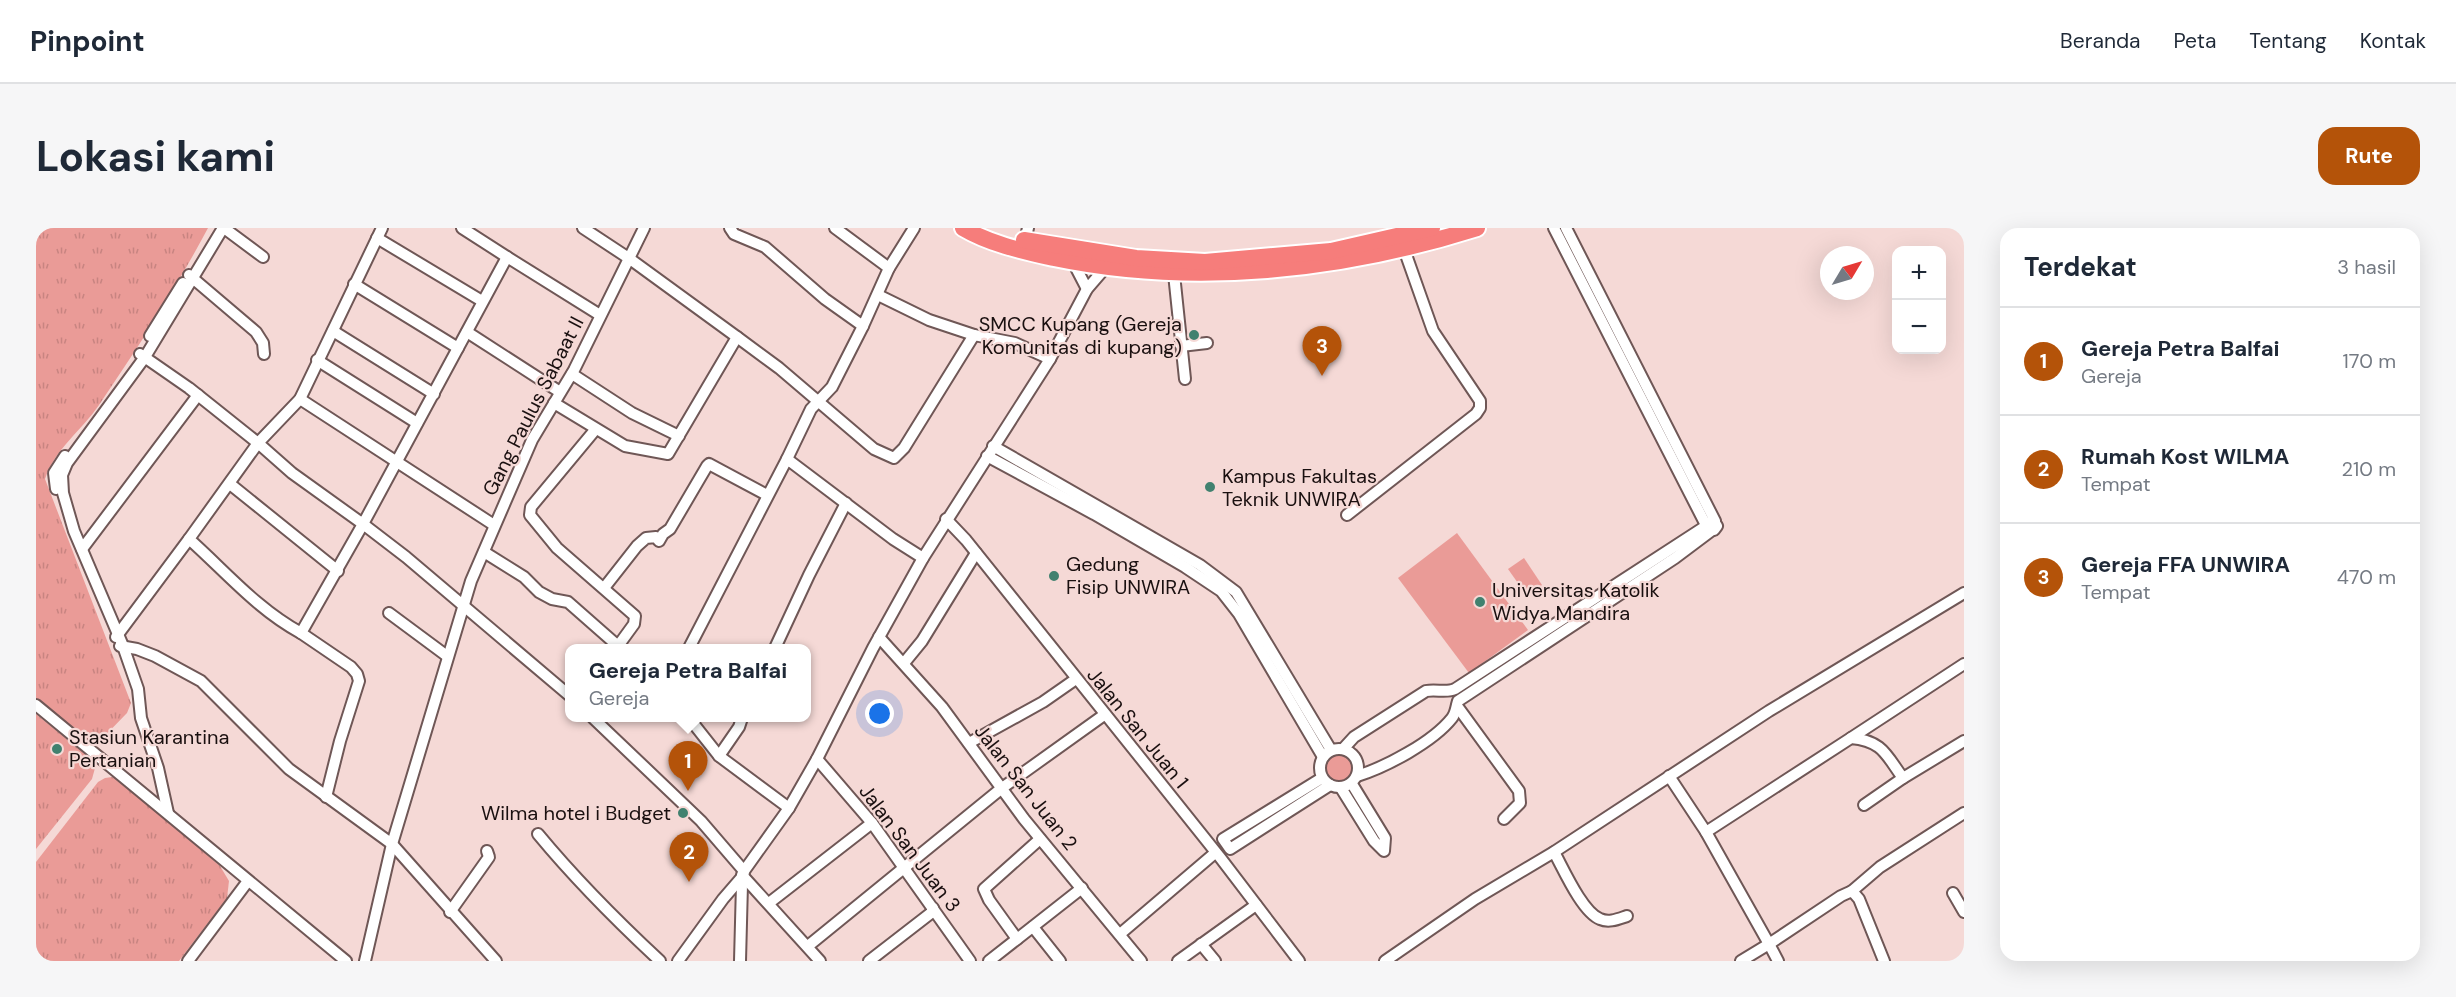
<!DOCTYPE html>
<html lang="id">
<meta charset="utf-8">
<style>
:root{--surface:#fff;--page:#f6f6f7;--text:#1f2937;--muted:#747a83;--line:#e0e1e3;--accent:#b45309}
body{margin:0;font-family:"DM Sans",sans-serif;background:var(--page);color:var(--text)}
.controls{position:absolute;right:18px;top:18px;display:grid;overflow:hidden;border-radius:12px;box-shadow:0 6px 24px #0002}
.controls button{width:54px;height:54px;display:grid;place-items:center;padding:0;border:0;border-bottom:2px solid var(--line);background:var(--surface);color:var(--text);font:30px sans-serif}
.compass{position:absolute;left:1784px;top:18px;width:54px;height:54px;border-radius:50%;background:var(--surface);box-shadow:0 6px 24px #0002;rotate:52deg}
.you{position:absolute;left:844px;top:486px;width:21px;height:21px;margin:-15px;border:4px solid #fff;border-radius:50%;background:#1a73e8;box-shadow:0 0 0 9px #1a73e833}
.badge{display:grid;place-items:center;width:39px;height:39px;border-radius:50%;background:var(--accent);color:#fff;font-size:20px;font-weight:700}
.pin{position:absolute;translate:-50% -50px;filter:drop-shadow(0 2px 3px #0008)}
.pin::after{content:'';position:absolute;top:32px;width:21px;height:18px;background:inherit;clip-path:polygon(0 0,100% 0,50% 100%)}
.popup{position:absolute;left:529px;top:416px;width:246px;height:78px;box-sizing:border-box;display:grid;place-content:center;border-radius:12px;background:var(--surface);filter:drop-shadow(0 2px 4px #0005);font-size:20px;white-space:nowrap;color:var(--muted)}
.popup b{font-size:22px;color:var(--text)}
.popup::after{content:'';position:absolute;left:50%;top:100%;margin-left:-12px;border:12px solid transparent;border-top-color:var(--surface)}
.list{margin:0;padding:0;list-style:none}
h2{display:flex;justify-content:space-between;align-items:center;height:78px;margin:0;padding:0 24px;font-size:26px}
h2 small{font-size:20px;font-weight:400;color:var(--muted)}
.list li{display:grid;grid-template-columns:39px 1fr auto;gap:18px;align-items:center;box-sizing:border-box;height:108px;padding:0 24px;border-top:2px solid var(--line)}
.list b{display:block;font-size:22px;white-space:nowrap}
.list p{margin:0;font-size:20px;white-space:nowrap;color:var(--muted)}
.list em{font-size:20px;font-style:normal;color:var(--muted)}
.map{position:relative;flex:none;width:1928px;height:733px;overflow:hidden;border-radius:18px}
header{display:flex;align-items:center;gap:36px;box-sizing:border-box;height:84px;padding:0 30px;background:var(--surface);border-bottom:2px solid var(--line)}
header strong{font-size:28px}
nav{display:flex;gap:33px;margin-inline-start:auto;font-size:21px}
.intro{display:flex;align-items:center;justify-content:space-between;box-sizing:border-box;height:144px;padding:0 36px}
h1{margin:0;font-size:42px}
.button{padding:15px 27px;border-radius:18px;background:var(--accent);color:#fff;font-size:21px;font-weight:700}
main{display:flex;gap:36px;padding:0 36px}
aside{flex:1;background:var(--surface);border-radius:18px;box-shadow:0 6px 24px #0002}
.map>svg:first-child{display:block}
.grass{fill:url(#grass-tufts)}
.garden{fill:#ea9b97}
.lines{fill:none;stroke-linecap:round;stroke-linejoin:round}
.minor-casing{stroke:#6f5756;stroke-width:14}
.highway-casing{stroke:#fff;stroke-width:20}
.minor{stroke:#fff;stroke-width:10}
.highway{stroke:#f67d7b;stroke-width:16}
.poi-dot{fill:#41816f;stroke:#f5d9d6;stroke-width:2}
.labels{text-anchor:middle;stroke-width:4.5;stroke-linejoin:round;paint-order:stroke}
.poi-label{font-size:20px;fill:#1a1010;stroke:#f5d9d6;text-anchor:start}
.street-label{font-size:20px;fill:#1a1010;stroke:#f5d9d6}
</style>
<header>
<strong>Pinpoint</strong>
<nav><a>Beranda</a><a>Peta</a><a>Tentang</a><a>Kontak</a></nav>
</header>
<div class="intro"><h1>Lokasi kami</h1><a class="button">Rute</a></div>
<main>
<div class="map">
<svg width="1928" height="733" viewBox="0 0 1928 733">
<defs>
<pattern id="grass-tufts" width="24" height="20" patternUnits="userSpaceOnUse" patternTransform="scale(1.5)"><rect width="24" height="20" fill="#ea9b97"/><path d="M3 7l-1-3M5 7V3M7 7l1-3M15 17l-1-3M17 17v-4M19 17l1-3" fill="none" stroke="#c88481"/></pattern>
</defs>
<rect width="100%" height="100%" fill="#f5d9d6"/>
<g class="grass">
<path d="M 0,0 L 172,0 C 139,62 103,118 63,177 C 46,202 19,221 9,251 L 95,475 L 91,485 L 59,518 L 0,471 Z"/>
<path d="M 0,486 L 53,529 L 59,540 L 56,551 L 0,621 Z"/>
<path d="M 76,549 L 84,552 L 184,638 L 193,653 L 191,670 L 143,733 L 0,733 L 0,634 L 62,554 L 69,550 Z"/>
</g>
<g class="garden">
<path d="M 1421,305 L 1492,402 L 1433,445 L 1362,350 Z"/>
<path d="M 1488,330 L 1506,357 L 1491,368 L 1472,341 Z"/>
<circle cx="1303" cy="540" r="15"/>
</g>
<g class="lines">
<defs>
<g id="minor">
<path d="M 188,0 L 227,29"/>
<path d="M 346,0 L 264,171 L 222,215 L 256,245 L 327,296 L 471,29 L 564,87"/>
<path d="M 426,0 L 471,29"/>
<path d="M 694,0 L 698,6 L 729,19 L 789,71 L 827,98 L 853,40 L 878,0"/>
<path d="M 799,0 L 853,40"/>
<path d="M 1518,0 L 1672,301 L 1678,302 L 1681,298 L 1677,292 L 1671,296"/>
<path d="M 1530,0 L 1679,293"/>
<path d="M 341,10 L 446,73"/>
<path d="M 989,12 L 992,0"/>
<path d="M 1037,34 L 1051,61"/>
<path d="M 1138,46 L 1149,151"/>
<path d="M 153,47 L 220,104 L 227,115 L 228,126"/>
<path d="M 318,56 L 422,120"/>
<path d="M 842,67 L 893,92 L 938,107 L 979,115 L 1014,131"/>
<path d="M 297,103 L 398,166"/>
<path d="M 431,104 L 524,164"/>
<path d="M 114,108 L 147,55"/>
<path d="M 701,109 L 743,140 L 838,221 L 858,230 L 868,220 L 938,107"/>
<path d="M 1145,118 L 1171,115"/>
<path d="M 104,126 L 153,160 L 222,215 L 153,311 C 190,344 221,381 265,405 L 327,296 L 370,329 L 534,468"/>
<path d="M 281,132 L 381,195"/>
<path d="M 536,146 L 596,185 L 643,208"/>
<path d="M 264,171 L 458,297"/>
<path d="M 518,175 L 589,218 L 632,226 L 701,109 L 594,31 L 547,0"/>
<path d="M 559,202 L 495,279 L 494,287 L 521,320 L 599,388 L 598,396 L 582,418 L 584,420"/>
<path d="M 957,218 L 1164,337 L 1200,364 L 1295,522"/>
<path d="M 951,228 L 1058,286 L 1149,339 L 1185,363 L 1203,386 L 1287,529"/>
<path d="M 751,231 L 775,181 L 796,159 L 827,98"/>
<path d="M 194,256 L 302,343"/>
<path d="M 20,261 L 18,245 L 29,228"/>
<path d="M 1311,287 L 1440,186 L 1444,180 L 1444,173 L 1397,103 L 1368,21"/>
<path d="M 910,291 L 930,312 L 1183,628 L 1263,733"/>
<path d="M 46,321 L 162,167"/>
<path d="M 448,324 L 488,349 L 503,364 L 516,371 L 532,374 L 582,418 L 580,420"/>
<path d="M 568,360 L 601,318 L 610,310 L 620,309 L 623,313 L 627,306 L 634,301 L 671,238 L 673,236 L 731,267"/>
<path d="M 353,385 L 411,428"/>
<path d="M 265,405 L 315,439 L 321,446 L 323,453 L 304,513 L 290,569"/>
<path d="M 80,409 L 153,311"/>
<path d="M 843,409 L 906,479 L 988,591 L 1105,733"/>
<path d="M 84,418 L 101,421 L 119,428 L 165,453 L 253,541 L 356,616 L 460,733"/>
<path d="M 653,420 L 751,231 L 857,311 L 887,330"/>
<path d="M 739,420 L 773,347 L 810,275"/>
<path d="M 868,435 L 886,413 L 940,325"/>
<path d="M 0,477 L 310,733"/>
<path d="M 1421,478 L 1483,563 L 1484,575 L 1468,591"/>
<path d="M 557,490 L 665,593 L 708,643"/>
<path d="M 653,490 L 683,528 L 753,580"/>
<path d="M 1815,510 L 1928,436"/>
<path d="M 933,515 L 1007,474 L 1040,451"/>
<circle cx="1303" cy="540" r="19"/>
<path d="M 1307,521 L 1318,509 L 1390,463 C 1400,461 1411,465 1419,461 L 1670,298"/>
<path d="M 683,528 L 703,499 L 706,490"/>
<path d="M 781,531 L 836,595 L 934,733"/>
<path d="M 1321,548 C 1350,539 1397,514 1416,490 C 1420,485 1420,479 1422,473 L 1639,330 L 1675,303"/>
<path d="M 1633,548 L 1670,604 L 1733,716 L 1805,668 L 1816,663 L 1823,671 L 1848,733"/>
<path d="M 1286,550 L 1187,611 L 1194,621 L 1294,557"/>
<path d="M 1305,560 L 1338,613 L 1348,623 L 1349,610 L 1316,556"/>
<path d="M 1828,577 L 1867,550"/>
<path d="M 132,585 L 122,540 L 105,490 L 102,461 L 87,418 L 38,303 L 27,265 L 26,247 L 31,235 L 109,129 L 187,0"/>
<path d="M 1670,604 L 1815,510 C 1847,513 1850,527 1867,550 L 1928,513"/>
<path d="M 502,606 C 540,652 581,693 624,733"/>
<path d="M 1518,624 C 1527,640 1546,684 1564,691 C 1573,695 1582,691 1591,688"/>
<path d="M 706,647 L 784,733"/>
<path d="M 1816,663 L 1844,639 L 1928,585"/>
<path d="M 1917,665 L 1928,684"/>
<path d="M 733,675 L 836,595"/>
<path d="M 414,684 L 453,629 L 451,623"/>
<path d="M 997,699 L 1024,733"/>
<path d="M 1084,706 L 1179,625"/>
<path d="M 981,711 L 953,672 L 948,661 L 1004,611"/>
<path d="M 1165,716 L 1179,733"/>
<path d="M 772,718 L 966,560 L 1068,487"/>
<path d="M 152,733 L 212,653"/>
<path d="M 329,733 L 356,616 L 435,353 L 496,212 L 538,142 L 608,0"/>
<path d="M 642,733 L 687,671 L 706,649"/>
<path d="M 704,733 L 706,656 L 708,643 L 753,580 L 781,531 L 837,420 L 887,330 L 1014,131 L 1051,61 L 1070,39"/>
<path d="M 833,733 L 895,685 L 897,680"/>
<path d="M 953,733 L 1046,660"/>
<path d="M 1142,733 L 1220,677"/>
<path d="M 1349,733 L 1439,671 L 1518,624 L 1733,483 L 1928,365"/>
<path d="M 1705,733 L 1733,716 L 1742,733"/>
</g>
<g id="highway">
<path d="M 927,0 C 954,16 987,23 1018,30 C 1158,59 1305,43 1441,0"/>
<path d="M 988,12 L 1100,30 L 1169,34 L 1295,23 L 1396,0"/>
</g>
</defs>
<use href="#minor" class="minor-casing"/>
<use href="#highway" class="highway-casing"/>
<use href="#minor" class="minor"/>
<use href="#highway" class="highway"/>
</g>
<g class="poi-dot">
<circle cx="1158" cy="107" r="6"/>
<circle cx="1174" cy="259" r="6"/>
<circle cx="1018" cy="348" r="6"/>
<circle cx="1444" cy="374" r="6"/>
<circle cx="21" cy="521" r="6"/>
<circle cx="647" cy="585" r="6"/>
</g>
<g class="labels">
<g class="poi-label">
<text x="1146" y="103" text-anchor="end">SMCC Kupang (Gereja<tspan x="1146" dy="23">Komunitas di kupang)</tspan></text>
<text x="1186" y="255">Kampus Fakultas<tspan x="1186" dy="23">Teknik UNWIRA</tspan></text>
<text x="1030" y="343">Gedung<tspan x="1030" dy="23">Fisip UNWIRA</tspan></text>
<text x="1456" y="369">Universitas Katolik<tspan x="1456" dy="23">Widya Mandira</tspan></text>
<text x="33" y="516">Stasiun Karantina<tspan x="33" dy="23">Pertanian</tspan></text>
<text x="635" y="592" text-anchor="end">Wilma hotel i Budget</text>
</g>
<g class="street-label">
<text transform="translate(497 178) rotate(-63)" y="7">Gang Paulus Sabaat II</text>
<text transform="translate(1102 500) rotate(51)" y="7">Jalan San Juan 1</text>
<text transform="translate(990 559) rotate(52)" y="7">Jalan San Juan 2</text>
<text transform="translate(874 620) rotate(53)" y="7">Jalan San Juan 3</text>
</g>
</g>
</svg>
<div class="controls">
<button>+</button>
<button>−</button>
</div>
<svg class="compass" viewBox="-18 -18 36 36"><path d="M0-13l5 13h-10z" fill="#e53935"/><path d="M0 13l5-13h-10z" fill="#747a83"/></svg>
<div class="you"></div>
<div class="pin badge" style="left:652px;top:563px">1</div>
<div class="popup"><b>Gereja Petra Balfai</b>Gereja</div>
<div class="pin badge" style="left:653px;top:654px">2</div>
<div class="pin badge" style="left:1286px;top:148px">3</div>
</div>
<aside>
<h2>Terdekat<small>3 hasil</small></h2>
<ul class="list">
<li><span class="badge">1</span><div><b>Gereja Petra Balfai</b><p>Gereja</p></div><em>170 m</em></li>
<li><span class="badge">2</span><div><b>Rumah Kost WILMA</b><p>Tempat</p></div><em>210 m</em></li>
<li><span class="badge">3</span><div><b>Gereja FFA UNWIRA</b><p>Tempat</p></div><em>470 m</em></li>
</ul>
</aside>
</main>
